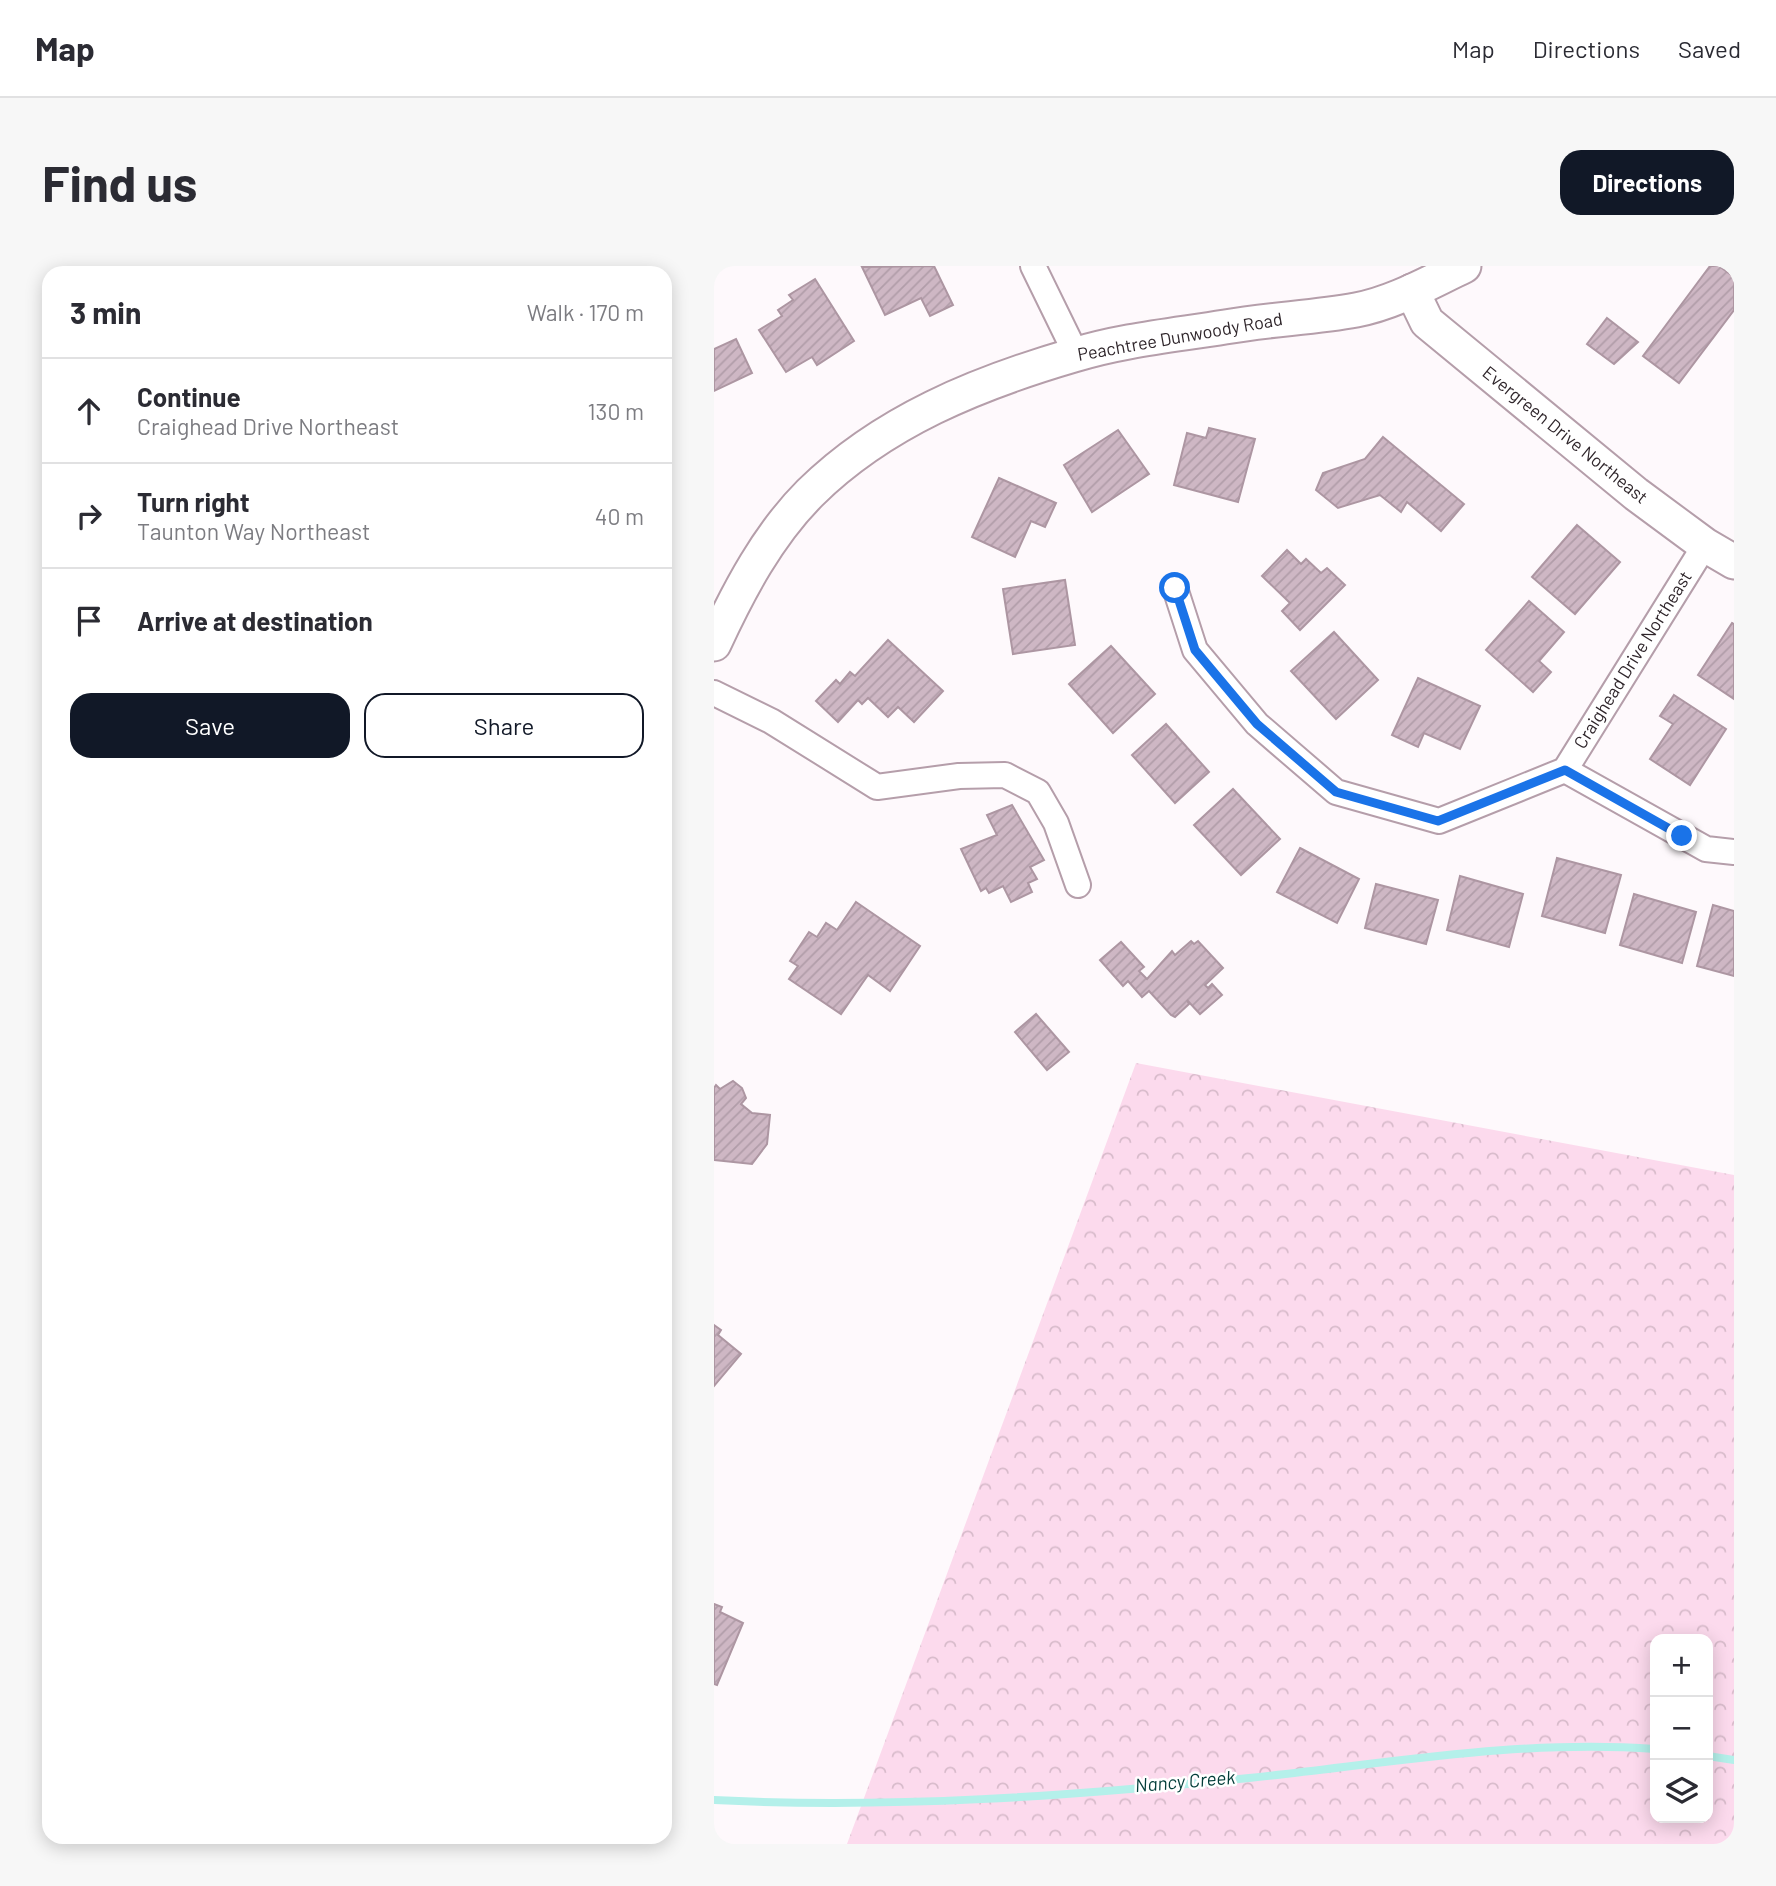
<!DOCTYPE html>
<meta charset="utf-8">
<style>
:root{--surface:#fff;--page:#f7f7f7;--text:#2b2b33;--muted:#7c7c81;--line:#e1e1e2;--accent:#111827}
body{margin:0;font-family:Barlow,sans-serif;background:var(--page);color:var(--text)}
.controls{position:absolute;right:21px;bottom:21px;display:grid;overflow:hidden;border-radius:14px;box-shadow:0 4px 18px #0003}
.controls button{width:63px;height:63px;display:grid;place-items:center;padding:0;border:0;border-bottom:2px solid var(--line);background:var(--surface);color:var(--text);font:35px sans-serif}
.stop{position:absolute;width:21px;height:21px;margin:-16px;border:5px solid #1a73e8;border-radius:50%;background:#fff}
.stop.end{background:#1a73e8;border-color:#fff;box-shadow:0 2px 7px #0008}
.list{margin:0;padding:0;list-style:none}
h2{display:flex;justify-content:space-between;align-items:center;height:91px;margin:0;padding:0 28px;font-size:30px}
h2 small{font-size:23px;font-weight:400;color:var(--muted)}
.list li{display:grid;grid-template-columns:46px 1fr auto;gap:21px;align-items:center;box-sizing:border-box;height:105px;padding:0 28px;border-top:2px solid var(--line)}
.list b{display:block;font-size:26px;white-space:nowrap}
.list p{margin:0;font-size:23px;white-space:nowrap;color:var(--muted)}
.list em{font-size:23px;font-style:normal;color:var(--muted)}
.actions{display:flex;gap:14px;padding:21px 28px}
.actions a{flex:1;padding:16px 0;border:2px solid var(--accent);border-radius:21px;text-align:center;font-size:24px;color:var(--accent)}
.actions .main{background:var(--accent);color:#fff}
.icon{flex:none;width:38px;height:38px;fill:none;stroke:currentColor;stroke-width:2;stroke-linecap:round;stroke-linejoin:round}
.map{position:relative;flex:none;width:1020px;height:1578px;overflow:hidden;border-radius:21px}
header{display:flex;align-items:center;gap:42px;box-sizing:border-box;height:98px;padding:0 35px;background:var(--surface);border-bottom:2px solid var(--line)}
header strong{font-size:33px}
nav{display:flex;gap:38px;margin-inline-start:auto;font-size:24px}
.intro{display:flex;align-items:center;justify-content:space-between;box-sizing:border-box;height:168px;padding:0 42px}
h1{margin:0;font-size:49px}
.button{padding:18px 32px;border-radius:21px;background:var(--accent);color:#fff;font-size:24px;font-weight:700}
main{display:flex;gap:42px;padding:0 42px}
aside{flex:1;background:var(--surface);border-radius:21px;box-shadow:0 4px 18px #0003}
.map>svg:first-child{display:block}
.forest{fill:url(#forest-crowns);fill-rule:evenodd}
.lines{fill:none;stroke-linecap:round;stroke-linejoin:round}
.stream{stroke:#b4f0ea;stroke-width:8}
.building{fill:url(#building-hatch);stroke:#ad96a2;stroke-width:2}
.street-casing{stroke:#b59eaa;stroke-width:28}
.secondary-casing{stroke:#b59eaa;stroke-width:37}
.street{stroke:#fff;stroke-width:24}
.secondary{stroke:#fff;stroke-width:33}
.route{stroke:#1a73e8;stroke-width:9}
.labels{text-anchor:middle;stroke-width:5;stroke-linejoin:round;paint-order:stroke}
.street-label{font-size:18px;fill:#2f262b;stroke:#fff}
.water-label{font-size:19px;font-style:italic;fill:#023d39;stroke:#fff}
</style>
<header>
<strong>Map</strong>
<nav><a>Map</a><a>Directions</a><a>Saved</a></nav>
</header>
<div class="intro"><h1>Find us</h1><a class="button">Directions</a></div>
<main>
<aside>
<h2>3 min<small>Walk · 170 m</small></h2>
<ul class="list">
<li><svg class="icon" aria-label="ahead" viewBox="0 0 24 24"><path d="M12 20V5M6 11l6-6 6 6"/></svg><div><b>Continue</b><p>Craighead Drive Northeast</p></div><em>130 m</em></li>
<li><svg class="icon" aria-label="right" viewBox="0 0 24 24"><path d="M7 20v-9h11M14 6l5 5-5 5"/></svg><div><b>Turn right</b><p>Taunton Way Northeast</p></div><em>40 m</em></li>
<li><svg class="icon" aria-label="arrive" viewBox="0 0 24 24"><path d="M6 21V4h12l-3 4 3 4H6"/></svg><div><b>Arrive at destination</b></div></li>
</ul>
<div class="actions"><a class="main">Save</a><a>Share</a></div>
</aside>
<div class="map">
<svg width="1020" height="1578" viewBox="0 0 1020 1578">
<defs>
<pattern id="forest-crowns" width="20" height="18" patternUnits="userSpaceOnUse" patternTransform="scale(1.75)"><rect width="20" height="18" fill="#fcdaed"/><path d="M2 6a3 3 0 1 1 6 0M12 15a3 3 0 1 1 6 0" fill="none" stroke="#d8bbcb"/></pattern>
<pattern id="building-hatch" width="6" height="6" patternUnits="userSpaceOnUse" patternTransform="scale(1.75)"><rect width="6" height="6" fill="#ceb7c4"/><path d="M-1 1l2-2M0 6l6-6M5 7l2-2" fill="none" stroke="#b19da9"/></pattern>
</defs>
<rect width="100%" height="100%" fill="#fef9fc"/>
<path class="forest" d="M 422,797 L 1020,909 L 1020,1578 L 133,1578 ZM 941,1373 L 994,1373 L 994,1552 L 941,1552 Z"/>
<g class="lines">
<g class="stream">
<path d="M 994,1490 L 1020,1494"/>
<path d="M 0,1534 C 178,1543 357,1530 535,1512 C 670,1498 805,1473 941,1483"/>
</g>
</g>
<g class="building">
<path d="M 220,0 L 239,39 L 216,50 L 207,32 L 171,49 L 148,1 Z"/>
<path d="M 996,0 L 1005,0 L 1020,11 L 1020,44 L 965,117 L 929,90 Z"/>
<path d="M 101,13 L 140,75 L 103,99 L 98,91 L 72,106 L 45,64 L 68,50 L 64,44 L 79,34 L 75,29 Z"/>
<path d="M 893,52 L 924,76 L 900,98 L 873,78 Z"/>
<path d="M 22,73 L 38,107 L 0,125 L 0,83 Z"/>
<path d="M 495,162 L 541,173 L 524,236 L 460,219 L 473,167 L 492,172 Z"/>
<path d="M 404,164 L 435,208 L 378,246 L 350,199 Z"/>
<path d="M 669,171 L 750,238 L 727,265 L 693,236 L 687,246 L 666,229 L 624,242 L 602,224 L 609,207 L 651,193 Z"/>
<path d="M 285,212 L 342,237 L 331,261 L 317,255 L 301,291 L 258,271 Z"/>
<path d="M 863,259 L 906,296 L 861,348 L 818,311 Z"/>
<path d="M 573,284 L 587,298 L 592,293 L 607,307 L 613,302 L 631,319 L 586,364 L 568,345 L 576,337 L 548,310 Z"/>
<path d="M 351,314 L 361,379 L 299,388 L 289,323 Z"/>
<path d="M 815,335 L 850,366 L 825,395 L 837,406 L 819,426 L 772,384 Z"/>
<path d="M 1018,357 L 1020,358 L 1020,433 L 984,409 Z"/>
<path d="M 620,366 L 664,414 L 622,453 L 577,405 Z"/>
<path d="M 174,374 L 229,425 L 200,456 L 184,441 L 174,451 L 154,432 L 148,438 L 144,434 L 124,456 L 102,435 L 122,414 L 126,418 L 136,406 L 141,410 Z"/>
<path d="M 397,380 L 441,428 L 399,467 L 355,418 Z"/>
<path d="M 704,412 L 766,440 L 746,483 L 710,467 L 704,481 L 678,469 Z"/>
<path d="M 960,429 L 1012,463 L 976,519 L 936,493 L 959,458 L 946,450 Z"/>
<path d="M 452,458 L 495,506 L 461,537 L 418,489 Z"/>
<path d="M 519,523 L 566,573 L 527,609 L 480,559 Z"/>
<path d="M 298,539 L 330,594 L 316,601 L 323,613 L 314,617 L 318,626 L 297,636 L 289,620 L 275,627 L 272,622 L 267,625 L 247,583 L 283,569 L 273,549 Z"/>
<path d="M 586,582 L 645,613 L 623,657 L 563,626 Z"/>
<path d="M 843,592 L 907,609 L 891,667 L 828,650 Z"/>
<path d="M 746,610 L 809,628 L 795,681 L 733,664 Z"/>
<path d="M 662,618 L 724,634 L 712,678 L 651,662 Z"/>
<path d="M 920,628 L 982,646 L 968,697 L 906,679 Z"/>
<path d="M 142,636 L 206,680 L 176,725 L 154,709 L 127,748 L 75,713 L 84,700 L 76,695 L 95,666 L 103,671 L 112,657 L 123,664 Z"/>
<path d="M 999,639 L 1020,645 L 1020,710 L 983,700 Z"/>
<path d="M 477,675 L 480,678 L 484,675 L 509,702 L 491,719 L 494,722 L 498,718 L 508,729 L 486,748 L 473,734 L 475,738 L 461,751 L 457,749 L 435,725 L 428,731 L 414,715 L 409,720 L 386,694 L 407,676 L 430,701 L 425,705 L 433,713 L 458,685 L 461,689 Z"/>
<path d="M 322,748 L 355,786 L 333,804 L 301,766 Z"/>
<path d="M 19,815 L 28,822 L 32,832 L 27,838 L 38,847 L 56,849 L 53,878 L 38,898 L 0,894 L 0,822 L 2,819 L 6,823 Z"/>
<path d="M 0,1059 L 7,1064 L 4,1069 L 27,1088 L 0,1120 Z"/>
<path d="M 0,1338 L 8,1341 L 6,1346 L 29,1357 L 3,1419 L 0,1418 Z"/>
</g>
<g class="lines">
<defs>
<g id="street">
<path d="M 319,0 L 362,88"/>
<path d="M 461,322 L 481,384 L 543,458 L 622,526 L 725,555 L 851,504 L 991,279"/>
<path d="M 0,427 L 57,455 L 163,521 L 245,510 L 291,509 L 324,526 L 342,557 L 364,619"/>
<path d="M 851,504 L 992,583 L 1020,586"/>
</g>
<g id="secondary">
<path d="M 698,25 L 713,56 L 922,228 L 991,279 L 1020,296"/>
<path d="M 0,378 C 25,324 54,269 96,227 C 169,155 264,117 360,89 C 408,74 462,69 511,61 C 555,53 599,52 642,44 C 680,37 716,16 750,0"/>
</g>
</defs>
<use href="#street" class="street-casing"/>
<use href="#secondary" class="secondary-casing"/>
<use href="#street" class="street"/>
<use href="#secondary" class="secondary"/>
</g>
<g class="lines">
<path class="route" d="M 461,322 L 481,384 L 543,458 L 622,526 L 724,555 L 851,504 L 968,570"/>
</g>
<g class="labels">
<g class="street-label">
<text transform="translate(466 71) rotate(-10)" y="6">Peachtree Dunwoody Road</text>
<text transform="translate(851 169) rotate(39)" y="6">Evergreen Drive Northeast</text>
<text transform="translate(919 394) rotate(-58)" y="6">Craighead Drive Northeast</text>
</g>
<g class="water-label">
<text transform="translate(471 1515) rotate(-5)" y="7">Nancy Creek</text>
</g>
</g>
</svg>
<div class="controls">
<button>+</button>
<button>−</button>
<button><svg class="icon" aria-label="layers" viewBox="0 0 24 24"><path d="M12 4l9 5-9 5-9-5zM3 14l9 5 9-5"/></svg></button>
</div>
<div class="stop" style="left:461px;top:322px"></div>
<div class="stop end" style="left:968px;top:570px"></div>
</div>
</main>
